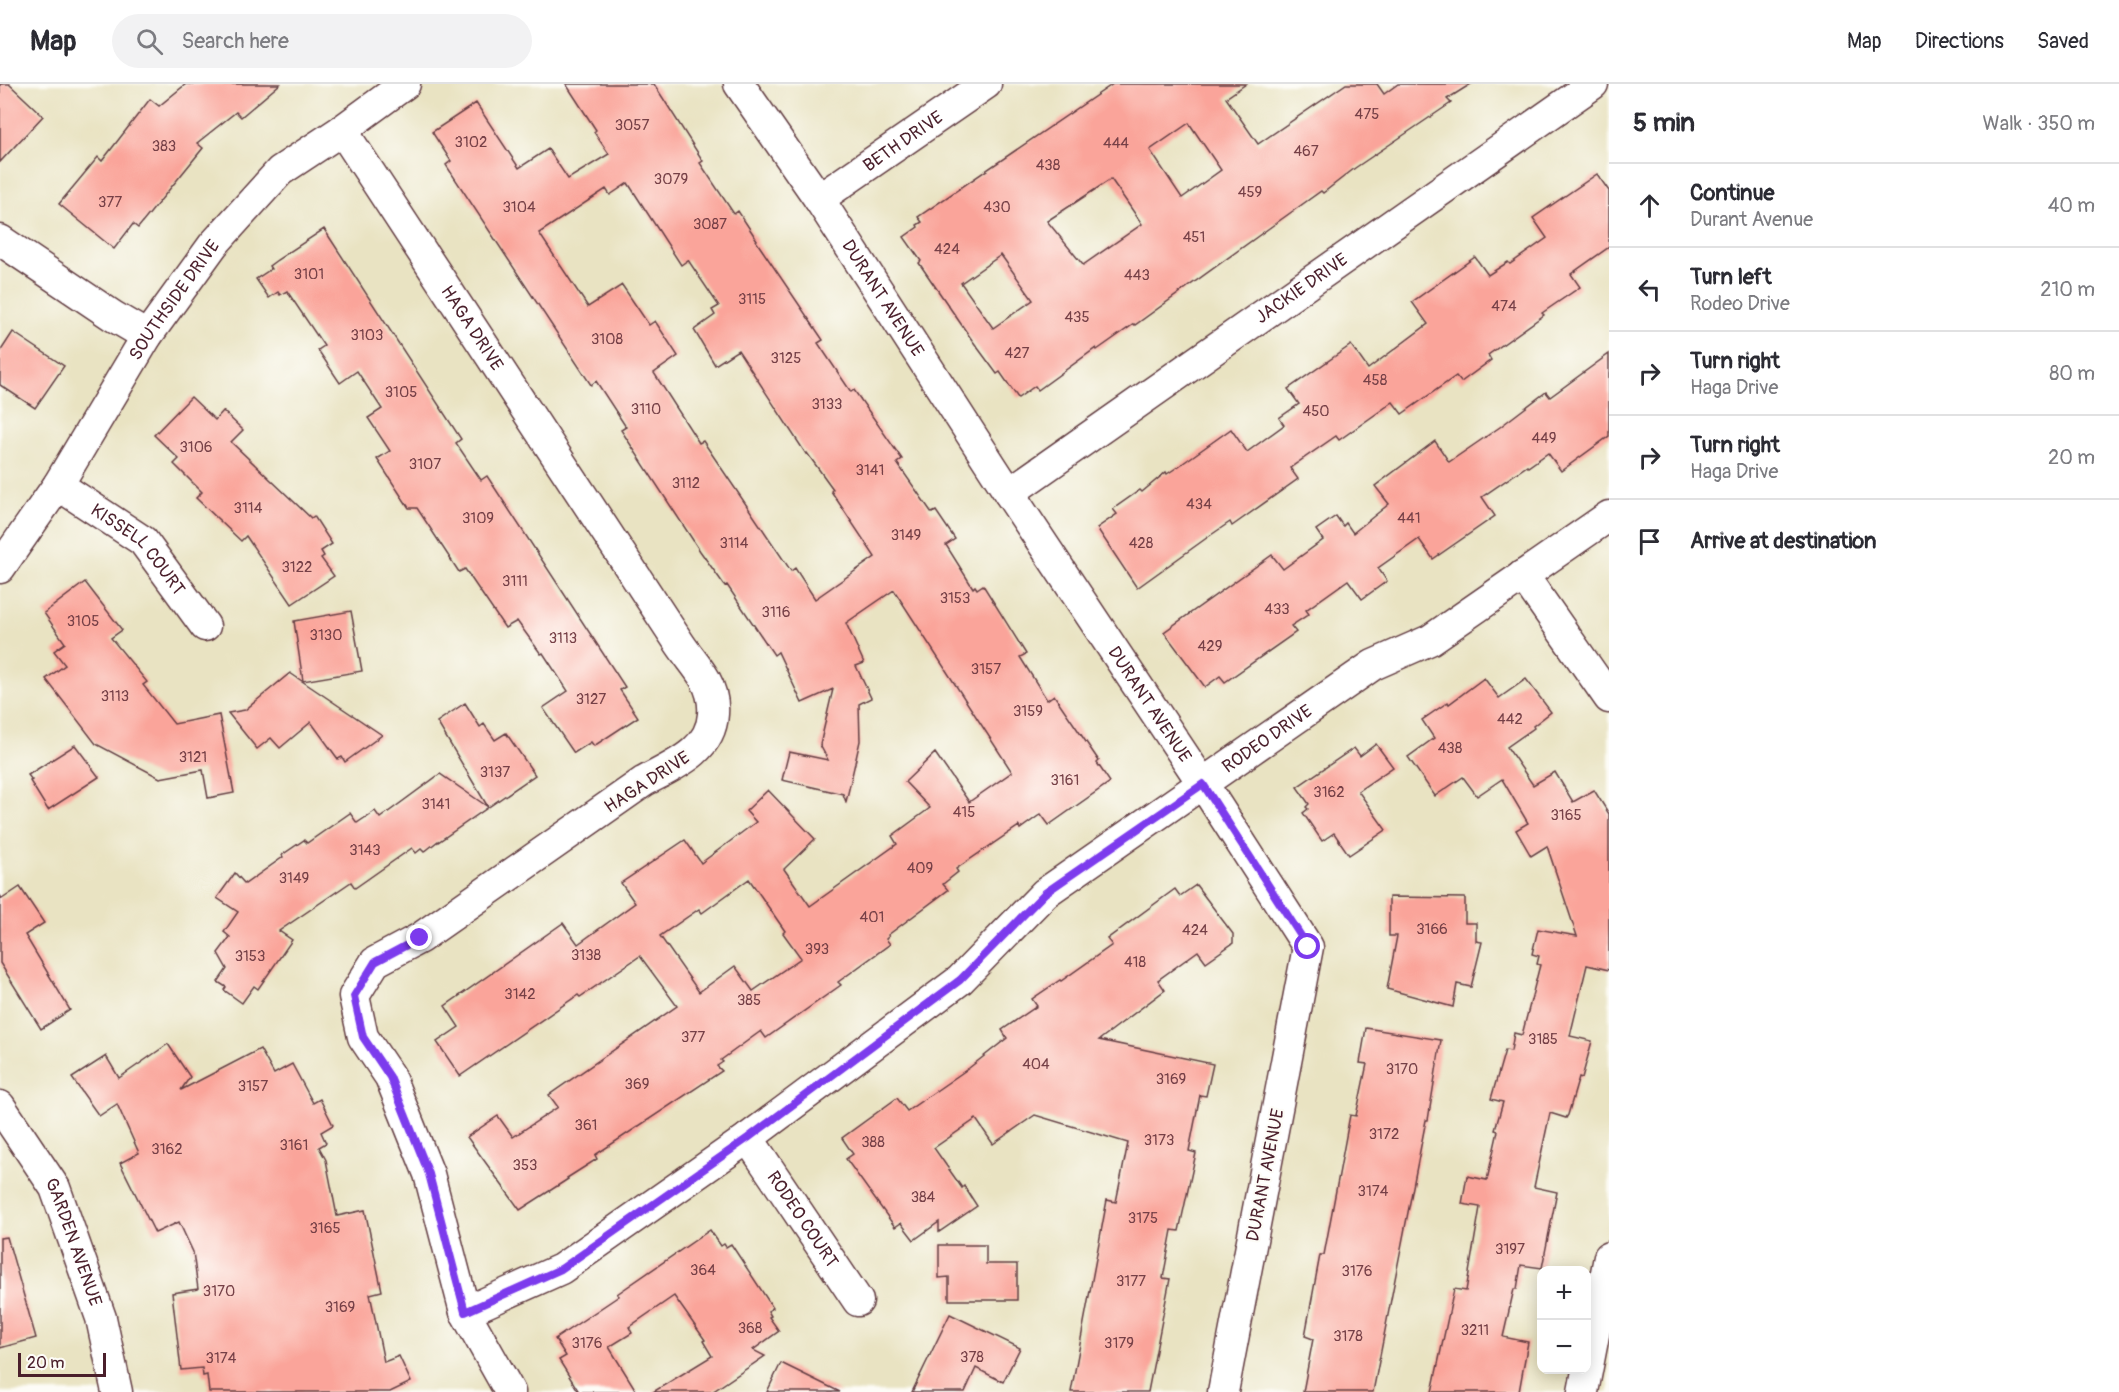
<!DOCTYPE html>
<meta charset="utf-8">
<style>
:root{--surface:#fff;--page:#f2f2f3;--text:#2b2b33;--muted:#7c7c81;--line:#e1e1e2}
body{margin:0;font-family:Pangolin,sans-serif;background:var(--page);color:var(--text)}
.controls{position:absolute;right:18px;bottom:18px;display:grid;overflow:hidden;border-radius:12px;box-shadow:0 3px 15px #0003}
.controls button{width:54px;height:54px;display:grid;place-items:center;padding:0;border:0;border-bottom:2px solid var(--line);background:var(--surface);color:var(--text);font:30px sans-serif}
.scale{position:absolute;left:18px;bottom:15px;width:88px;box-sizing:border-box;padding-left:6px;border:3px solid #4a1f2b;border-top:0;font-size:16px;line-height:21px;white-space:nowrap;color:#4a1f2b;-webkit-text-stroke:4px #fdfcf7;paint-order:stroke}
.stop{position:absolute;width:18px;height:18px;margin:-14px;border:4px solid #7c3aed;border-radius:50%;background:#fff}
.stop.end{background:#7c3aed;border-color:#fff;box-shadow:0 2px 6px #0008}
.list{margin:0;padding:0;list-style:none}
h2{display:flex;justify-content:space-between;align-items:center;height:78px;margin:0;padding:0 24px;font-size:26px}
h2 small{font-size:20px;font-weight:400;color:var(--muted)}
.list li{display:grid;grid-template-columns:39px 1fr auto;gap:18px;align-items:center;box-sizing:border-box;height:84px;padding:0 24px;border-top:2px solid var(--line)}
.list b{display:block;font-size:22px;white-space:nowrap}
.list p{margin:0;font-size:20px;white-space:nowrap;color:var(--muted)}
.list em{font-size:20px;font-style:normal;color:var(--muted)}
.icon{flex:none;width:33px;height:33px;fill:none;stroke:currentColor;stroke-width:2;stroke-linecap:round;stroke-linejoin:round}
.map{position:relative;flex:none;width:1609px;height:1308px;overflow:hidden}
header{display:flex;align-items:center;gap:36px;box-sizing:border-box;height:84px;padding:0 30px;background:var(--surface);border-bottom:2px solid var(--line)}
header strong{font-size:28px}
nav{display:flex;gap:33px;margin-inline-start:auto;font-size:21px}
.search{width:420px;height:54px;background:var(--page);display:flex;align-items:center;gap:15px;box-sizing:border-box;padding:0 21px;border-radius:33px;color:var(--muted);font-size:22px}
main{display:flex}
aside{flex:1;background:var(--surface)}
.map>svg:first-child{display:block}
.building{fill:#faa49a;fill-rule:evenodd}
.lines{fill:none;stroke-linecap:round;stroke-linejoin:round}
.minor-casing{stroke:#623c42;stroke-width:33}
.minor{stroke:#fff;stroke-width:30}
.route{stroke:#7c3aed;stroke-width:8}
.labels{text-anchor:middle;stroke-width:4.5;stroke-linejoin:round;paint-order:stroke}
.number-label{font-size:15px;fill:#764047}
.street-label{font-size:18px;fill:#4a1f2b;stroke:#fdfcf7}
</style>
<header>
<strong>Map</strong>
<div class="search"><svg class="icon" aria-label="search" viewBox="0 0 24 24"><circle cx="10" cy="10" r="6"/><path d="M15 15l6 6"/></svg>Search here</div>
<nav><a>Map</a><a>Directions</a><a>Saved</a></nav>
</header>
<main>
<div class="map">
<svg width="1609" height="1308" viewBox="0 0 1609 1308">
<rect width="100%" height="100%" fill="#fdfcf7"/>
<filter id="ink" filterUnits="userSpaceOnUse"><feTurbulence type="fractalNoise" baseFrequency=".0167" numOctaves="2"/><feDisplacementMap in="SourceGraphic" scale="12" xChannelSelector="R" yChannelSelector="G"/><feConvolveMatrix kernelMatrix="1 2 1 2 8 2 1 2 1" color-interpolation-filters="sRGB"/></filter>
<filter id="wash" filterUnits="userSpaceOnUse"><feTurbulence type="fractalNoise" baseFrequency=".008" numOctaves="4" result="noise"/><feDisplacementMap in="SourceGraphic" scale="24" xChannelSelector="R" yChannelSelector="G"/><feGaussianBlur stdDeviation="1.35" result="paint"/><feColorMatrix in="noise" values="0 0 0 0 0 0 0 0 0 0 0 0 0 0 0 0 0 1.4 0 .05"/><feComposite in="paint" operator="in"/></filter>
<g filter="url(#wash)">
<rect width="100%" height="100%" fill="#e9e3c2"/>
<g id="blocks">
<g class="building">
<path d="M 0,0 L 9,0 L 43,32 L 0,78 Z"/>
<path d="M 186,0 L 280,0 L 241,33 L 236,28 L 197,59 L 203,64 L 138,144 L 133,140 L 114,165 L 59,120 L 98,73 L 102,77 L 150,15 L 159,22 Z"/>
<path d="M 566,0 L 654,0 L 703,77 L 700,79 L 734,130 L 738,127 L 757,156 L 756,157 L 823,256 L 818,259 L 851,308 L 854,306 L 902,375 L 897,379 L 932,429 L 936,427 L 955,455 L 946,461 L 973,504 L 975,502 L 977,505 L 983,501 L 1026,570 L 1020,573 L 1047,616 L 1054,611 L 1099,677 L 1097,679 L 1110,698 L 1049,741 L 1041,730 L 1020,745 L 1019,742 L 956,785 L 958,788 L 943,800 L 948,806 L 888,851 L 889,852 L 886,855 L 890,860 L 838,898 L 841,901 L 766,954 L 761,947 L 721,976 L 723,978 L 717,982 L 722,987 L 595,1071 L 597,1075 L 567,1094 L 568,1095 L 520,1126 L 467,1053 L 498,1032 L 513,1053 L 558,1023 L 549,1011 L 677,922 L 640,872 L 580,913 L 578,911 L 460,992 L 437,958 L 459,943 L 445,922 L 563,839 L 578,860 L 635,819 L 621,799 L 685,756 L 701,779 L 756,738 L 746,727 L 768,706 L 815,755 L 784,785 L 810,822 L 897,760 L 892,752 L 930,724 L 905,698 L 935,669 L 969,718 L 1012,688 L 894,506 L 846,539 L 864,579 L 856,582 L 871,614 L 859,620 L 860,657 L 846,718 L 843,710 L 782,696 L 789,668 L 828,676 L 820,661 L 833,605 L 802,619 L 778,568 L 774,571 L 727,501 L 725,502 L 700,467 L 621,346 L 626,343 L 596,297 L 591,301 L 446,81 L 451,77 L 432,48 L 476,19 L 519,84 L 548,65 L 568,95 L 609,70 L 594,48 L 596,46 ZM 628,99 L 681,181 L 688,176 L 719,222 L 712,226 L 715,231 L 694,246 L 715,281 L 738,266 L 806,370 L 807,369 L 833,405 L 831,407 L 875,473 L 815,515 L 795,484 L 791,487 L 703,357 L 699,359 L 654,289 L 678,272 L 655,237 L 649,241 L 622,201 L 588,223 L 539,149 L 606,105 L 610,111 ZM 749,795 L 785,847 L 783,849 L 801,874 L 753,907 L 735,882 L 699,908 L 660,852 L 699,825 L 702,829 Z"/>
<path d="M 1113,0 L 1246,0 L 1226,14 L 1258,60 L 1346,0 L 1377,0 L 1384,10 L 1398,0 L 1471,0 L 1447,15 L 1451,19 L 1355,84 L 1323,109 L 1321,107 L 1272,142 L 1135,241 L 1134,240 L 1097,266 L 1096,264 L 1038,306 L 1035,302 L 1018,314 L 1000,288 L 997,290 L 972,256 L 919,179 L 921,177 L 904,153 L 918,143 L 917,141 L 922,138 L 918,133 ZM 1189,39 L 1221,86 L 1182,114 L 1150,66 ZM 1111,95 L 1142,140 L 1083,181 L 1047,137 ZM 1001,171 L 1033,216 L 993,244 L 961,199 Z"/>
<path d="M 1597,90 L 1609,107 L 1609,163 L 1571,190 L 1580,203 L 1542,229 L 1544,231 L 1488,271 L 1491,276 L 1461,298 L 1456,292 L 1402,330 L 1393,318 L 1339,356 L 1336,352 L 1290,384 L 1298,395 L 1232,442 L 1230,438 L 1208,453 L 1137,504 L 1097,444 L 1117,430 L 1113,425 L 1140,406 L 1142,408 L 1166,388 L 1167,390 L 1179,382 L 1231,345 L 1247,368 L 1284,341 L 1279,334 L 1299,320 L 1288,305 L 1351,261 L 1368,285 L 1428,240 L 1412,218 L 1475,173 L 1488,191 L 1508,178 L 1510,180 L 1547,154 L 1533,134 Z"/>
<path d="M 324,145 L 461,355 L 456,359 L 481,396 L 487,392 L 625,603 L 620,606 L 638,633 L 594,662 L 591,658 L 574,669 L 543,624 L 568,607 L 543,569 L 541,570 L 517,537 L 505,544 L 465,485 L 459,488 L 417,424 L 409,424 L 377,375 L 390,367 L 368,334 L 382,325 L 357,287 L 340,299 L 318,266 L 324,262 L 287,207 L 280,211 L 278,208 L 269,214 L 256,195 L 271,185 L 269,182 L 277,176 Z"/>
<path d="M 13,248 L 64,282 L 35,324 L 0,301 L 0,268 Z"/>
<path d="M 1609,270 L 1609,352 L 1561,387 L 1548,369 L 1528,383 L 1527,382 L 1482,413 L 1495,432 L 1433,475 L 1419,455 L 1378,484 L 1387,497 L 1362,515 L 1348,496 L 1306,526 L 1309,530 L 1291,542 L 1296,548 L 1225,598 L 1220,592 L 1205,603 L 1164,548 L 1272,471 L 1283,485 L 1323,456 L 1316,446 L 1336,432 L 1343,442 L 1346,439 L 1353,449 L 1389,420 L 1375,402 L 1435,357 L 1449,378 L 1500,343 L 1546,308 L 1550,313 Z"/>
<path d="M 191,313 L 215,336 L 223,327 L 243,346 L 231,358 L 311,434 L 314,432 L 332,460 L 321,467 L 324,472 L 321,474 L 334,492 L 292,520 L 246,452 L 241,457 L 196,414 L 202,408 L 174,380 L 179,375 L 154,351 Z"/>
<path d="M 85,498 L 122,546 L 111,554 L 147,598 L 143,601 L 174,640 L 219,631 L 234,709 L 208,714 L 203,686 L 160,694 L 96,660 L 46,595 L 65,581 L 54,567 L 65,559 L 44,529 Z"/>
<path d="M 351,527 L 362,587 L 303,597 L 294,537 Z"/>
<path d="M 290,589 L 382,651 L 345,678 L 342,673 L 338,675 L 311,638 L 280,664 L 271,654 L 257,665 L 228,629 L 245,626 Z"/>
<path d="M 1484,594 L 1499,614 L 1526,595 L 1551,628 L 1533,642 L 1534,644 L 1507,663 L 1533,701 L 1555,688 L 1573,718 L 1594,706 L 1609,730 L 1609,886 L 1587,881 L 1570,952 L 1592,957 L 1582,994 L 1579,993 L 1568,1031 L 1566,1034 L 1550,1029 L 1534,1103 L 1557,1108 L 1542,1184 L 1521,1181 L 1517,1205 L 1514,1205 L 1503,1253 L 1528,1258 L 1519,1308 L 1432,1308 L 1454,1205 L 1466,1207 L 1480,1123 L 1462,1120 L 1467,1092 L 1487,1096 L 1498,1047 L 1495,1046 L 1503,1018 L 1491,1015 L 1505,966 L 1511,967 L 1514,949 L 1522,951 L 1540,881 L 1537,880 L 1539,872 L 1532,870 L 1538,845 L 1577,852 L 1547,762 L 1531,772 L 1516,746 L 1528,739 L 1502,695 L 1477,712 L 1463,693 L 1435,712 L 1408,673 L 1434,654 L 1422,636 L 1448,618 L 1449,620 Z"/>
<path d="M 465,619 L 480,643 L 484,640 L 495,656 L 506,649 L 535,691 L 438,758 L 438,757 L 424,768 L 421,765 L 416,769 L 412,764 L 355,804 L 351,798 L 279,847 L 292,856 L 258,905 L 254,902 L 242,919 L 224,906 L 226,903 L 218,898 L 227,885 L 218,869 L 230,853 L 224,848 L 238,828 L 217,814 L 235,789 L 245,800 L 283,773 L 282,771 L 304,756 L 307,759 L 350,729 L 357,739 L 375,727 L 380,734 L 440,690 L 488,723 L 437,638 Z"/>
<path d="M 1376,660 L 1393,683 L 1358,707 L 1386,746 L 1349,771 L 1334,749 L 1322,757 L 1303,729 L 1308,725 L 1306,723 L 1309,720 L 1297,703 L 1354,664 L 1360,672 Z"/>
<path d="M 75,661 L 99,693 L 48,726 L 30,697 L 32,696 L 28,691 Z"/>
<path d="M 1196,801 L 1233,850 L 1233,859 L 1206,878 L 1198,867 L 1158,896 L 1165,906 L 1099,956 L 1213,980 L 1206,1012 L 1200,1011 L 1189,1067 L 1196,1069 L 1179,1147 L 1172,1146 L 1163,1194 L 1170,1195 L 1148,1308 L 1071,1308 L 1107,1116 L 1116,1118 L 1128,1059 L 1035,1031 L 993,1060 L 976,1035 L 934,1064 L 962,1104 L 964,1102 L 977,1122 L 939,1148 L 939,1138 L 914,1156 L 901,1139 L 895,1143 L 846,1075 L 853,1070 L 842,1054 L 897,1014 L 907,1027 L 969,984 L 1007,954 L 1002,946 L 1037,922 L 1032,915 L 1060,896 L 1061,897 L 1112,861 L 1107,855 L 1175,805 L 1180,812 Z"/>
<path d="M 20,803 L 44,839 L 25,851 L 70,926 L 41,945 L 0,879 L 0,811 L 2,815 Z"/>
<path d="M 1389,813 L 1465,814 L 1465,839 L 1476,839 L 1476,857 L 1482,858 L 1471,903 L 1457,900 L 1453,923 L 1387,905 L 1397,852 L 1389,852 Z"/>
<path d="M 1366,944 L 1441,956 L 1428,1036 L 1426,1036 L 1373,1308 L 1303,1308 L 1313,1255 L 1305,1252 L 1320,1171 L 1324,1171 L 1350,1031 L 1356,1032 L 1367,980 L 1360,979 Z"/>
<path d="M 168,960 L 190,993 L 181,1006 L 260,965 L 274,990 L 292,980 L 313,1019 L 320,1015 L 333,1041 L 321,1048 L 326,1059 L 319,1063 L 326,1076 L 337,1132 L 365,1126 L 382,1207 L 370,1210 L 384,1278 L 399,1272 L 411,1298 L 390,1308 L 209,1308 L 207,1291 L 203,1292 L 202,1284 L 181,1286 L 172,1209 L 198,1205 L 193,1168 L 179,1138 L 155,1149 L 120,1079 L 139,1069 L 117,1020 L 99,1032 L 72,994 L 106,972 L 119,994 Z"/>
<path d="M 710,1146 L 721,1162 L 724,1160 L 726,1163 L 731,1160 L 773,1224 L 768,1227 L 771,1232 L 769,1233 L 779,1247 L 753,1266 L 765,1272 L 712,1308 L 653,1308 L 712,1272 L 703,1257 L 705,1256 L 674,1212 L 629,1243 L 632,1249 L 609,1263 L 637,1308 L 579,1308 L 559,1276 L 566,1272 L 555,1255 L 619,1212 L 617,1210 Z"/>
<path d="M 7,1153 L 36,1254 L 0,1264 L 0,1154 Z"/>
<path d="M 939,1161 L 986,1161 L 986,1180 L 1017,1180 L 1017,1216 L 949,1216 L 949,1193 L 939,1194 Z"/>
<path d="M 950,1230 L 1020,1264 L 1003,1298 L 976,1284 L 965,1308 L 912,1308 Z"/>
<path d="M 781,1279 L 840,1308 L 767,1308 Z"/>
</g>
</g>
</g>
<g filter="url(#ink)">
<use href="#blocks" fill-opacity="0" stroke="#623c42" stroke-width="1.5"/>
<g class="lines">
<defs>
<g id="minor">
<path id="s1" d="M 739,0 L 819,115 L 1009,409 L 1203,700 L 1308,863 L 1223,1308"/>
<path id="s2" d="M 342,46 L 680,560 C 688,572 698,583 705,595 C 711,606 714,618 713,630 C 711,668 672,682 643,698 L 420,854 L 375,878 L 354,912 L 363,953 L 390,993 L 429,1090 L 465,1228 L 510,1308"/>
<path id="s3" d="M 819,115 L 986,0"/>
<path d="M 0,156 L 113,232 L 147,252"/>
<path id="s4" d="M 58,401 L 143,457 L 205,542"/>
<path id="s5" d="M 1009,409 L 1593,0"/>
<path id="s6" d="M 0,484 L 58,401 L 147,252 L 213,161 L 280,87 L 342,46 L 405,0"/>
<path d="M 1523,491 L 1609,614"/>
<path id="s7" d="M 0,1022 L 55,1104 L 101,1234 L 117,1308"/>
<path id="s8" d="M 748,1054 L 858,1217"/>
<path id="s9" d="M 465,1228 L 561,1185 L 748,1054 L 960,896 L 1045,809 L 1373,581 L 1430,556 L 1609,432"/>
<path d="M 1583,1308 L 1609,1173"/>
</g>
</defs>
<use href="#minor" class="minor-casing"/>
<use href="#minor" class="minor"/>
</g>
</g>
<g class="lines" filter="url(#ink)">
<path class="route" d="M 420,854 L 375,878 L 354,912 L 363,953 L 390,993 L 429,1090 L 465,1228 L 561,1185 L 748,1054 L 960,896 L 1045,809 L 1203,700 L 1308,863"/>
</g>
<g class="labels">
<g class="number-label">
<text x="1367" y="35">475</text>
<text x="632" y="46">3057</text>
<text x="471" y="63">3102</text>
<text x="1116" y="64">444</text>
<text x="164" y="67">383</text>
<text x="1306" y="72">467</text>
<text x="1048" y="86">438</text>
<text x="671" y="100">3079</text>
<text x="1250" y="113">459</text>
<text x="110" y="123">377</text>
<text x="519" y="128">3104</text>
<text x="997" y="128">430</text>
<text x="710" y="145">3087</text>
<text x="1194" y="158">451</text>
<text x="947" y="170">424</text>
<text x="309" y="195">3101</text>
<text x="1137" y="196">443</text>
<text x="752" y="220">3115</text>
<text x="1504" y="227">474</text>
<text x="1077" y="238">435</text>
<text x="367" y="256">3103</text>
<text x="607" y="260">3108</text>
<text x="1017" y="274">427</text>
<text x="786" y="279">3125</text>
<text x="1375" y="301">458</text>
<text x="401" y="313">3105</text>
<text x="827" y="325">3133</text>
<text x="646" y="330">3110</text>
<text x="1316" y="332">450</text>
<text x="1544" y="359">449</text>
<text x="196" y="368">3106</text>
<text x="425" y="385">3107</text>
<text x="870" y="391">3141</text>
<text x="686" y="404">3112</text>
<text x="1199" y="425">434</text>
<text x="248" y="429">3114</text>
<text x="478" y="439">3109</text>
<text x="1409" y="439">441</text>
<text x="906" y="456">3149</text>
<text x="734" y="464">3114</text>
<text x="1141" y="464">428</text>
<text x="297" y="488">3122</text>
<text x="515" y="502">3111</text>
<text x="955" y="519">3153</text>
<text x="1277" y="530">433</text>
<text x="776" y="533">3116</text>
<text x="83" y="542">3105</text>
<text x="326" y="556">3130</text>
<text x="563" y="559">3113</text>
<text x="1210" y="567">429</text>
<text x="986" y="590">3157</text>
<text x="115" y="617">3113</text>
<text x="591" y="620">3127</text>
<text x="1028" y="632">3159</text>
<text x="1510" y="640">442</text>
<text x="1450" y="669">438</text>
<text x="193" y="678">3121</text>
<text x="495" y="693">3137</text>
<text x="1065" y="701">3161</text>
<text x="1329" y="713">3162</text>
<text x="436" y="725">3141</text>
<text x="964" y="733">415</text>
<text x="1566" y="736">3165</text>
<text x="365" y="771">3143</text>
<text x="920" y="789">409</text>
<text x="294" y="799">3149</text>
<text x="872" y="838">401</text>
<text x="1432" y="850">3166</text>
<text x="1195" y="851">424</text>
<text x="817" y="870">393</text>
<text x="586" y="876">3138</text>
<text x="250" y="877">3153</text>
<text x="1135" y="883">418</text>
<text x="520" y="915">3142</text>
<text x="749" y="921">385</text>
<text x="693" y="958">377</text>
<text x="1543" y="960">3185</text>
<text x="1036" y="985">404</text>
<text x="1402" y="990">3170</text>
<text x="1171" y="1000">3169</text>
<text x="637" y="1005">369</text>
<text x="253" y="1007">3157</text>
<text x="586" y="1046">361</text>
<text x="1384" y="1055">3172</text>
<text x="1159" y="1061">3173</text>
<text x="873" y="1063">388</text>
<text x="294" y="1066">3161</text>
<text x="167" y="1070">3162</text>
<text x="525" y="1086">353</text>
<text x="1373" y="1112">3174</text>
<text x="923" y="1118">384</text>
<text x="1143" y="1139">3175</text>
<text x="325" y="1149">3165</text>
<text x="1510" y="1170">3197</text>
<text x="703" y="1191">364</text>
<text x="1357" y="1192">3176</text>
<text x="1131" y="1202">3177</text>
<text x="219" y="1212">3170</text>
<text x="340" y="1228">3169</text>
<text x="750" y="1249">368</text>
<text x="1475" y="1251">3211</text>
<text x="1348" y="1257">3178</text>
<text x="587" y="1264">3176</text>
<text x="1119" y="1264">3179</text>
<text x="972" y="1278">378</text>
<text x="221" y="1279">3174</text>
</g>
<g class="street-label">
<text dy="6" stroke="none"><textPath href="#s3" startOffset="102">BETH DRIVE</textPath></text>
<text dy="6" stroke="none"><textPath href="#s5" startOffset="357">JACKIE DRIVE</textPath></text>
<text dy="6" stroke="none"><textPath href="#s1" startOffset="258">DURANT AVENUE</textPath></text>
<text dy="6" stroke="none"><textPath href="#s6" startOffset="320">SOUTHSIDE DRIVE</textPath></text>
<text dy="6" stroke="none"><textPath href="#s2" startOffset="237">HAGA DRIVE</textPath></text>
<text dy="6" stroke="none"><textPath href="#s4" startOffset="104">KISSELL COURT</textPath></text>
<text dy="6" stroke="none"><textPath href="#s1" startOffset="744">DURANT AVENUE</textPath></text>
<text dy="6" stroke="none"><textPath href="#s9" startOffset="990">RODEO DRIVE</textPath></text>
<text transform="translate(647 698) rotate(-33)" y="6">HAGA DRIVE</text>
<text transform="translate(1265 1091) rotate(-79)" y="6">DURANT AVENUE</text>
<text dy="6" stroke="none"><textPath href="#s8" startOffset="98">RODEO COURT</textPath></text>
<text dy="6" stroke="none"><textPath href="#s7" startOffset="156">GARDEN AVENUE</textPath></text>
</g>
</g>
</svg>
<div class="controls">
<button>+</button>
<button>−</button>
</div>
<div class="scale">20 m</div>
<div class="stop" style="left:1308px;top:863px"></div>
<div class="stop end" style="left:420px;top:854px"></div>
</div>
<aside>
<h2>5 min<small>Walk · 350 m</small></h2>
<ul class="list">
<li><svg class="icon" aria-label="ahead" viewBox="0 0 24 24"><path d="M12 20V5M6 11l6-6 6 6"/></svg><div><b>Continue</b><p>Durant Avenue</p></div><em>40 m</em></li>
<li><svg class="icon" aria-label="left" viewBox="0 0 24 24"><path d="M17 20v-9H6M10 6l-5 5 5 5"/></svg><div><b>Turn left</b><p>Rodeo Drive</p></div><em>210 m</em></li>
<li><svg class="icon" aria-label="right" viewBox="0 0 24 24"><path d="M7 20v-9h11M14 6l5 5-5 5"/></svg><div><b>Turn right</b><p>Haga Drive</p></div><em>80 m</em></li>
<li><svg class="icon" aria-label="right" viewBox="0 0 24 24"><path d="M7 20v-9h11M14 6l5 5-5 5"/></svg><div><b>Turn right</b><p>Haga Drive</p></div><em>20 m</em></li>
<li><svg class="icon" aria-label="arrive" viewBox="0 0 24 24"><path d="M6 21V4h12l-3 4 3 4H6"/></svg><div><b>Arrive at destination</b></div></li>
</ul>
</aside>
</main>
